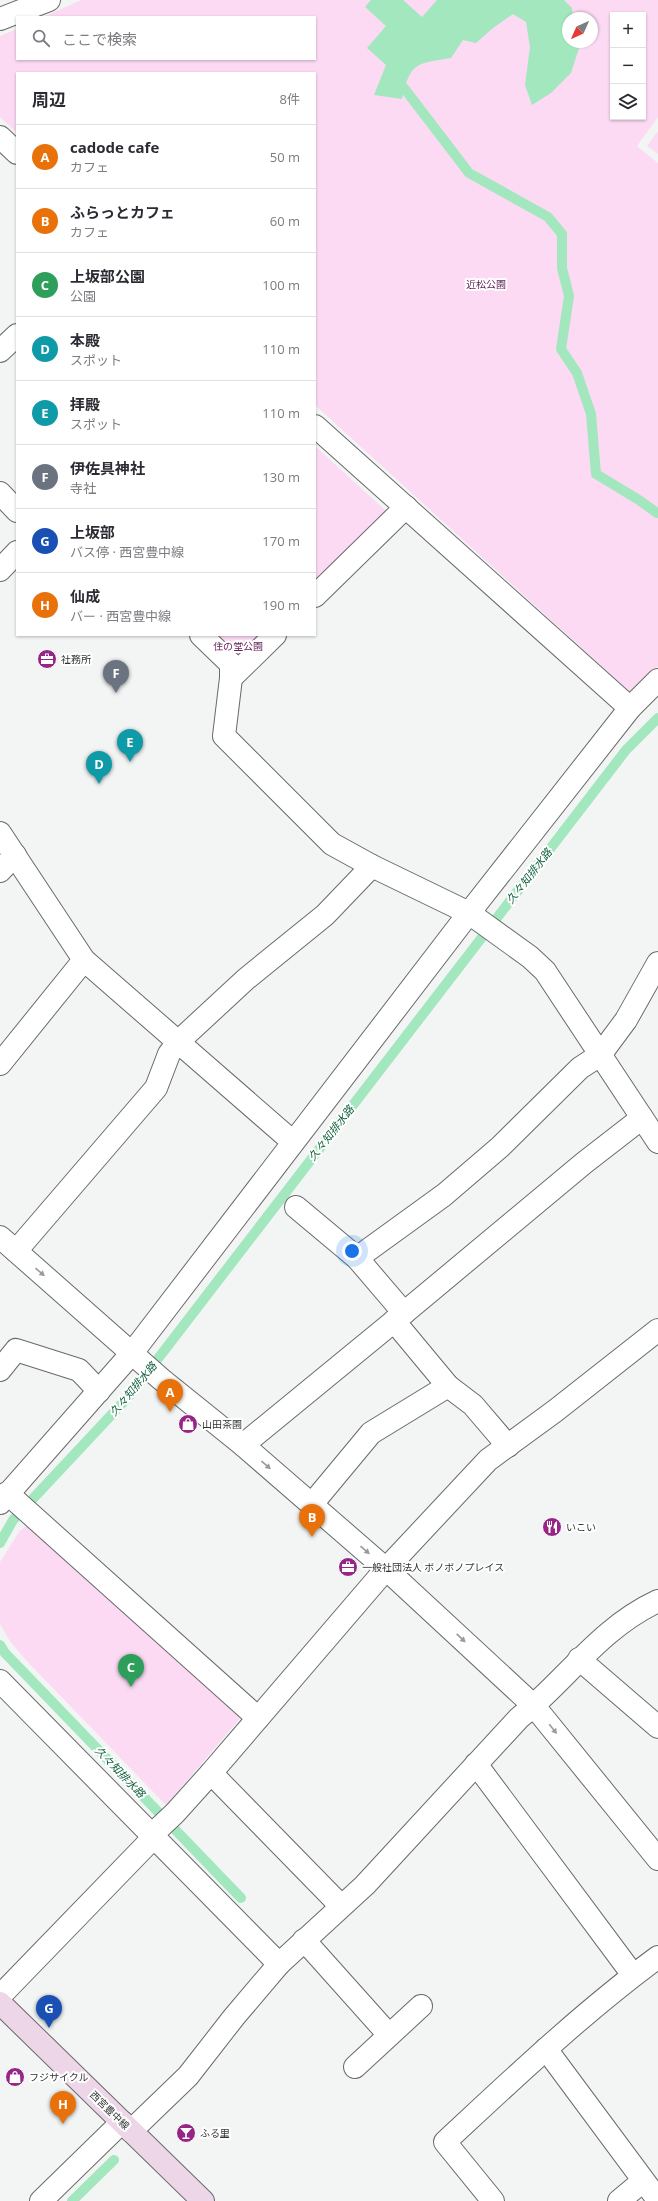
<!DOCTYPE html>
<html lang="ja">
<meta charset="utf-8">
<style>
:root{--surface:#fff;--page:#f2f2f3;--text:#2b2b33;--muted:#7c7c81;--line:#e1e1e2;--accent:#2563eb}
body{margin:0;font-family:"Open Sans","Noto Sans JP",sans-serif;background:var(--page);color:var(--text)}
.controls{position:absolute;right:12px;top:12px;display:grid;overflow:hidden;border-radius:0px;box-shadow:0 1px 3px #0004}
.controls button{width:36px;height:36px;display:grid;place-items:center;padding:0;border:0;border-bottom:1px solid var(--line);background:var(--surface);color:var(--text);font:20px sans-serif}
.compass{position:absolute;left:562px;top:12px;width:36px;height:36px;border-radius:50%;background:var(--surface);box-shadow:0 1px 3px #0004;rotate:225deg}
.you{position:absolute;left:352px;top:1251px;width:14px;height:14px;margin:-10px;border:3px solid #fff;border-radius:50%;background:#1a73e8;box-shadow:0 0 0 6px #1a73e833}
.badge{display:grid;place-items:center;width:26px;height:26px;border-radius:50%;background:var(--accent);color:#fff;font-size:13px;font-weight:700}
.pin{position:absolute;translate:-50% -33px;filter:drop-shadow(0 1px 2px #0008)}
.pin::after{content:'';position:absolute;top:21px;width:14px;height:12px;background:inherit;clip-path:polygon(0 0,100% 0,50% 100%)}
.list{margin:0;padding:0;list-style:none}
h2{display:flex;justify-content:space-between;align-items:center;height:52px;margin:0;padding:0 16px;font-size:17px}
h2 small{font-size:13px;font-weight:400;color:var(--muted)}
.list li{display:grid;grid-template-columns:26px 1fr auto;gap:12px;align-items:center;box-sizing:border-box;height:64px;padding:0 16px;border-top:1px solid var(--line)}
.list b{display:block;font-size:15px;white-space:nowrap}
.list p{margin:0;font-size:13px;white-space:nowrap;color:var(--muted)}
.list em{font-size:13px;font-style:normal;color:var(--muted)}
.icon{flex:none;width:22px;height:22px;fill:none;stroke:currentColor;stroke-width:2;stroke-linecap:round;stroke-linejoin:round}
.map{position:relative;flex:none;width:658px;height:2201px;overflow:hidden}
.search{position:absolute;background:var(--surface);box-shadow:0 1px 3px #0004;left:16px;top:16px;width:300px;height:44px;display:flex;align-items:center;gap:10px;box-sizing:border-box;padding:0 14px;border-radius:0px;color:var(--muted);font-size:15px}
.panel{position:absolute;background:var(--surface);box-shadow:0 1px 3px #0004;left:16px;top:72px;width:300px;height:564px;border-radius:0px}
.map>svg:first-child{display:block}
.green{fill:#fcdaf4;fill-rule:evenodd}
.water{fill:#a2e7be}
.lines{fill:none;stroke-linecap:round;stroke-linejoin:round}
.stream{stroke:#a2e7be;stroke-width:10}
.street-casing{stroke:#686b69;stroke-width:24}
.secondary-casing{stroke:#686b69;stroke-width:24}
.street{stroke:#fff;stroke-width:22}
.secondary{stroke:#edd6e8;stroke-width:22}
.oneway{fill:#999a9a}
.labels{text-anchor:middle;stroke-width:4;stroke-linejoin:round;paint-order:stroke}
.park-label{font-size:10px;fill:#65235a;stroke:#fff}
.poi-label{font-size:10px;fill:#333534;stroke:#fff;text-anchor:start}
.street-label{font-size:10px;fill:#333534;stroke:#fff}
.water-label{font-size:11px;font-style:italic;fill:#12623e;stroke:#fff}
</style>
<div class="map">
<svg width="658" height="2201" viewBox="0 0 658 2201">
<rect width="100%" height="100%" fill="#f2f5f3"/>
<g class="green">
<path d="M 81,0 L 658,0 L 658,117 L 637,146 L 658,163 L 658,666 L 631,693 L 315,405 L 315,73 L 17,73 L 17,133 L 0,117 L 0,36 L 17,29 L 17,59 L 315,59 L 315,17 L 43,17 ZM 613,15 L 643,15 L 643,117 L 613,117 ZM 568,18 L 592,18 L 592,42 L 568,42 Z"/>
<path d="M 658,131 L 658,154 L 647,146 Z"/>
<path d="M 315,446 L 387,512 L 315,584 Z"/>
<path d="M 211,635 L 264,635 L 238,661 Z"/>
<path d="M 27,1525 L 243,1715 L 166,1805 L 25,1659 L 10,1641 L 0,1624 L 0,1562 L 19,1532 Z"/>
</g>
<path class="water" d="M 371,0 L 403,0 L 422,17 L 437,0 L 564,0 L 572,8 L 573,18 L 568,18 L 568,42 L 579,42 L 580,45 L 571,73 L 551,93 L 532,105 L 525,85 L 530,47 L 526,22 L 513,14 L 493,28 L 476,43 L 463,40 L 451,58 C 415,64 411,62 402,99 L 374,95 L 386,65 L 367,48 L 386,26 L 365,7 Z"/>
<g class="lines">
<g class="stream">
<path d="M 404,88 L 469,173 L 548,217 L 562,234 L 562,268 L 569,296 L 561,349 L 577,373 L 591,414 L 596,474 L 639,500 L 657,513"/>
<path d="M 0,1543 L 13,1520 L 130,1395 L 626,750 L 658,718"/>
<path d="M 0,1645 L 5,1653 L 241,1898"/>
<path d="M 72,2201 L 114,2160"/>
</g>
<defs>
<g id="street">
<path d="M 0,19 L 49,0"/>
<path d="M 0,137 L 17,153"/>
<path d="M 0,351 L 17,335"/>
<path d="M 315,426 L 630,708"/>
<path d="M 0,493 L 17,511"/>
<path d="M 0,570 L 17,552"/>
<path d="M 315,596 L 406,507"/>
<path d="M 201,635 L 231,664 L 231,678 L 224,736 L 332,844 L 372,866 L 469,913 L 530,957 L 545,971 L 658,1142"/>
<path d="M 231,678 L 275,635"/>
<path d="M 0,833 L 84,960 L 293,1142"/>
<path d="M 0,871 L 15,855"/>
<path d="M 0,1064 L 84,960"/>
<path d="M 296,1207 L 357,1258"/>
<path d="M 0,1237 L 161,1379 L 243,1445 L 386,1569 L 534,1706 L 658,1859"/>
<path d="M 16,1251 L 156,1088 L 169,1054 L 178,1042 L 246,979 L 325,915 L 372,866"/>
<path d="M 404,1313 L 584,1163 L 642,1118"/>
<path d="M 394,1321 L 448,1386 L 473,1405 L 508,1446"/>
<path d="M 0,1370 L 16,1350 L 79,1370 L 99,1391"/>
<path d="M 243,1445 L 404,1313 L 357,1258 L 444,1195 L 500,1147 L 580,1068 L 600,1055 L 626,1020 L 658,963"/>
<path d="M 7,1493 L 258,1718"/>
<path d="M 0,1503 L 132,1353 L 469,913 L 630,708 L 658,680"/>
<path d="M 312,1504 L 371,1433 L 448,1386"/>
<path d="M 579,1659 L 658,1727"/>
<path d="M 0,1681 L 279,1964"/>
<path d="M 476,1764 L 633,1975"/>
<path d="M 211,1773 L 341,1906"/>
<path d="M 304,1940 L 389,2035"/>
<path d="M 0,1996 L 154,1837 L 158,1829 L 175,1813 L 211,1773 L 386,1569 L 488,1460 L 555,1411 L 658,1330"/>
<path d="M 546,2049 L 658,2200"/>
<path d="M 355,2067 L 421,2006"/>
<path d="M 131,2131 L 188,2076 L 234,2017 L 279,1964 L 365,1885 L 519,1718 C 567,1679 600,1628 658,1601"/>
<path d="M 41,2201 L 122,2122"/>
<path d="M 493,2201 L 445,2142 C 514,2078 582,2013 658,1957"/>
<path d="M 619,2201 L 643,2181"/>
</g>
<path id="secondary" d="M 0,2003 L 203,2201"/>
</defs>
<use href="#street" class="street-casing"/>
<use href="#secondary" class="secondary-casing"/>
<use href="#street" class="street"/>
<use href="#secondary" class="secondary"/>
</g>
<defs><path id="oneway-solid" d="M-6-.8H1V-3.2L6.5 0L1 3.2V.8H-6Z"/></defs>
<g class="oneway">
<use href="#oneway-solid" transform="translate(40 1272) rotate(41)"/>
<use href="#oneway-solid" transform="translate(266 1465) rotate(41)"/>
<use href="#oneway-solid" transform="translate(365 1550) rotate(41)"/>
<use href="#oneway-solid" transform="translate(461 1638) rotate(43)"/>
<use href="#oneway-solid" transform="translate(553 1729) rotate(51)"/>
</g>
<defs>
<symbol id="office-disc" viewBox="-11 -11 22 22"><circle r="9.5" fill="#962685" stroke="#fff"/><path d="M-6-3h4V-5.5h4V-3h4V5H-6ZM-1-4.5V-3h2v-1.5ZM-6 0V1H6V0Z" fill="#fff"/></symbol>
<symbol id="shop-disc" viewBox="-11 -11 22 22"><circle r="9.5" fill="#962685" stroke="#fff"/><path d="M-5-2.5h2.3a2.7 3.5 0 0 1 5.4 0H5L5.5 6h-11ZM-1.5-2.5h3a1.5 2.3 0 0 0-3 0Z" fill="#fff"/></symbol>
<symbol id="restaurant-disc" viewBox="-11 -11 22 22"><circle r="9.5" fill="#962685" stroke="#fff"/><path d="M-5-6h1v4h1v-4h1v4h1v-4h1v5L-1.5 .5V6h-2V.5L-5-1ZM5-6V6H3V1.5H1.5Q1.5-4 5-6Z" fill="#fff"/></symbol>
<symbol id="bar-disc" viewBox="-11 -11 22 22"><circle r="9.5" fill="#962685" stroke="#fff"/><path d="M-6-5H6L.8 .8V4.5H3.5V6h-7V4.5H-.8V.8Z" fill="#fff"/></symbol>
</defs>
<g fill-rule="evenodd">
<use href="#office-disc" x="36" y="648" width="22" height="22"/>
<use href="#shop-disc" x="177" y="1413" width="22" height="22"/>
<use href="#restaurant-disc" x="541" y="1516" width="22" height="22"/>
<use href="#office-disc" x="337" y="1556" width="22" height="22"/>
<use href="#shop-disc" x="4" y="2066" width="22" height="22"/>
<use href="#bar-disc" x="175" y="2122" width="22" height="22"/>
</g>
<g class="labels">
<g class="park-label">
<text x="486" y="288">近松公園</text>
<text x="238" y="650">住の堂公園</text>
</g>
<g class="poi-label">
<text x="61" y="663">社務所</text>
<text x="202" y="1428">山田茶園</text>
<text x="566" y="1531">いこい</text>
<text x="362" y="1571">一般社団法人 ポノポノプレイス</text>
<text x="29" y="2081">フジサイクル</text>
<text x="200" y="2137">ふる里</text>
</g>
<g class="street-label">
<text transform="translate(110 2110) rotate(44)" y="4">西宮豊中線</text>
</g>
<g class="water-label">
<text transform="translate(529 876) rotate(-52)" y="4">久々知排水路</text>
<text transform="translate(331 1133) rotate(-52)" y="4">久々知排水路</text>
<text transform="translate(133 1389) rotate(-50)" y="4">久々知排水路</text>
<text transform="translate(120 1772) rotate(46)" y="4">久々知排水路</text>
</g>
</g>
</svg>
<div class="controls">
<button>+</button>
<button>−</button>
<button><svg class="icon" aria-label="layers" viewBox="0 0 24 24"><path d="M12 4l9 5-9 5-9-5zM3 14l9 5 9-5"/></svg></button>
</div>
<svg class="compass" viewBox="-18 -18 36 36"><path d="M0-13l5 13h-10z" fill="#e53935"/><path d="M0 13l5-13h-10z" fill="#7c7c81"/></svg>
<div class="you"></div>
<div class="pin badge" style="left:170px;top:1412px;background:#e8710a">A</div>
<div class="pin badge" style="left:312px;top:1537px;background:#e8710a">B</div>
<div class="pin badge" style="left:131px;top:1687px;background:#2e9e5b">C</div>
<div class="pin badge" style="left:99px;top:784px;background:#0f9aa8">D</div>
<div class="pin badge" style="left:130px;top:762px;background:#0f9aa8">E</div>
<div class="pin badge" style="left:116px;top:693px;background:#6b7280">F</div>
<div class="pin badge" style="left:49px;top:2028px;background:#1a4fb4">G</div>
<div class="pin badge" style="left:63px;top:2124px;background:#e8710a">H</div>
<div class="search"><svg class="icon" aria-label="search" viewBox="0 0 24 24"><circle cx="10" cy="10" r="6"/><path d="M15 15l6 6"/></svg>ここで検索</div>
<section class="panel">
<h2>周辺<small>8件</small></h2>
<ul class="list">
<li><span class="badge" style="background:#e8710a">A</span><div><b>cadode cafe</b><p>カフェ</p></div><em>50 m</em></li>
<li><span class="badge" style="background:#e8710a">B</span><div><b>ふらっとカフェ</b><p>カフェ</p></div><em>60 m</em></li>
<li><span class="badge" style="background:#2e9e5b">C</span><div><b>上坂部公園</b><p>公園</p></div><em>100 m</em></li>
<li><span class="badge" style="background:#0f9aa8">D</span><div><b>本殿</b><p>スポット</p></div><em>110 m</em></li>
<li><span class="badge" style="background:#0f9aa8">E</span><div><b>拝殿</b><p>スポット</p></div><em>110 m</em></li>
<li><span class="badge" style="background:#6b7280">F</span><div><b>伊佐具神社</b><p>寺社</p></div><em>130 m</em></li>
<li><span class="badge" style="background:#1a4fb4">G</span><div><b>上坂部</b><p>バス停 · 西宮豊中線</p></div><em>170 m</em></li>
<li><span class="badge" style="background:#e8710a">H</span><div><b>仙成</b><p>バー · 西宮豊中線</p></div><em>190 m</em></li>
</ul>
</section>
</div>
